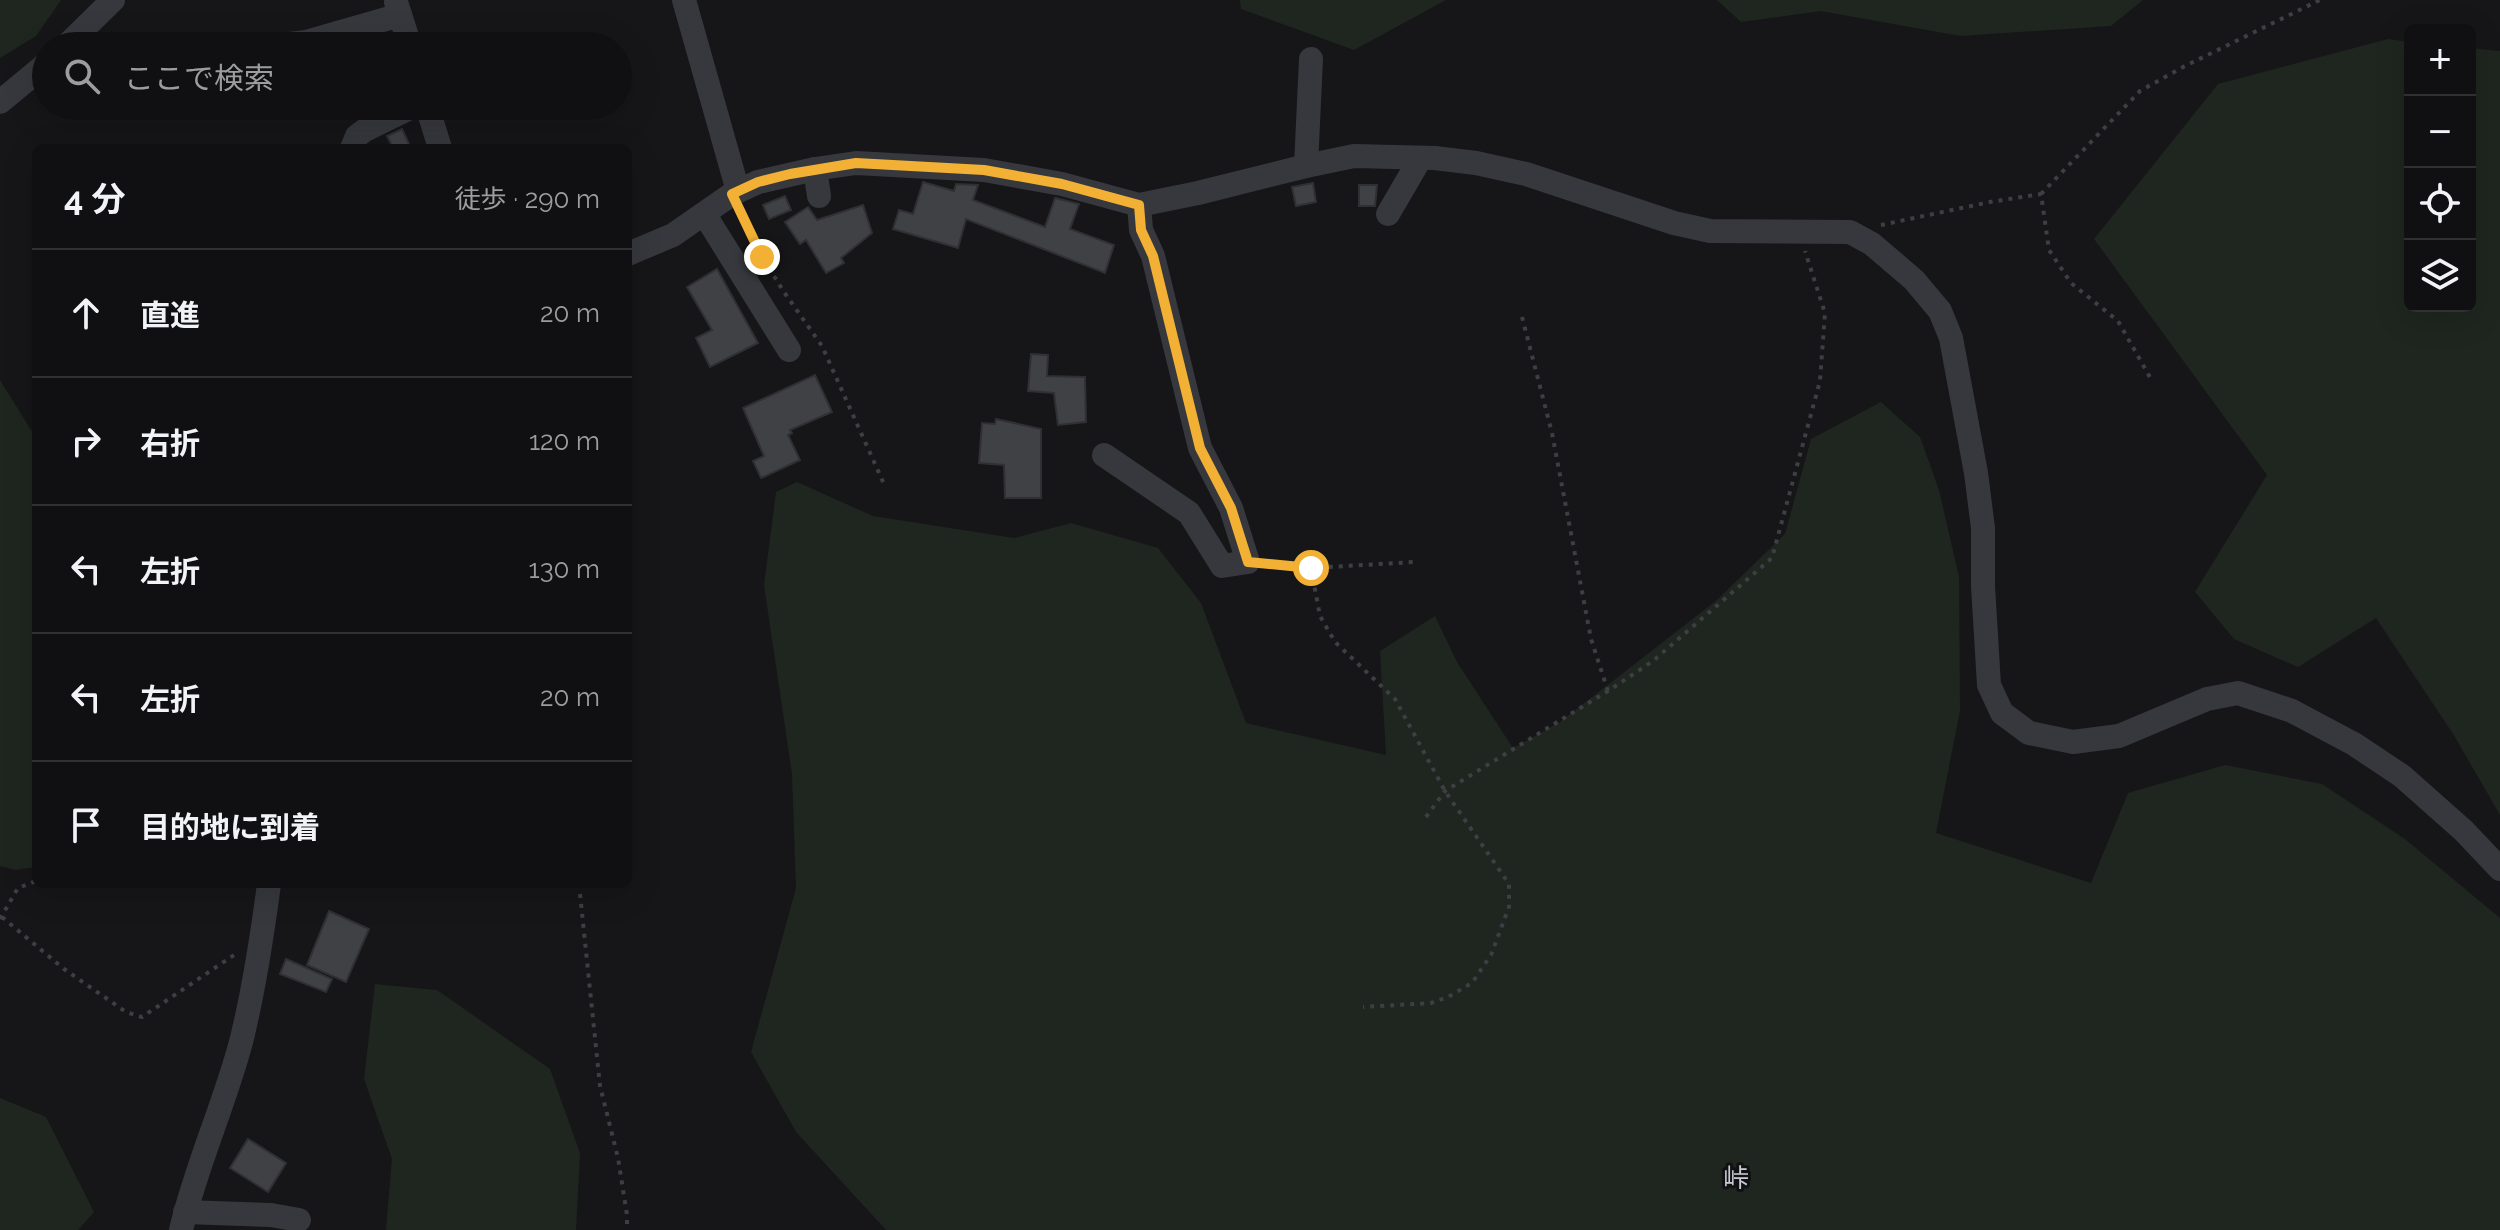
<!DOCTYPE html>
<html lang="ja">
<meta charset="utf-8">
<style>
:root{--surface:#101012;--page:#19191b;--text:#f1f3f6;--muted:#9c9d9f;--line:#303032}
body{margin:0;font-family:Raleway,"Noto Sans JP",sans-serif;background:var(--page);color:var(--text)}
.controls{position:absolute;right:24px;top:24px;display:grid;overflow:hidden;border-radius:12px;box-shadow:0 8px 32px #0002}
.controls button{width:72px;height:72px;display:grid;place-items:center;padding:0;border:0;border-bottom:2px solid var(--line);background:var(--surface);color:var(--text);font:40px sans-serif}
.stop{position:absolute;width:24px;height:24px;margin:-18px;border:6px solid #f2b134;border-radius:50%;background:#fff}
.stop.end{background:#f2b134;border-color:#fff;box-shadow:0 2px 8px #0008}
.list{margin:0;padding:0;list-style:none}
h2{display:flex;justify-content:space-between;align-items:center;height:104px;margin:0;padding:0 32px;font-size:34px}
h2 small{font-size:26px;font-weight:400;color:var(--muted)}
.list li{display:grid;grid-template-columns:52px 1fr auto;gap:24px;align-items:center;box-sizing:border-box;height:128px;padding:0 32px;border-top:2px solid var(--line)}
.list b{display:block;font-size:30px;white-space:nowrap}
.list em{font-size:26px;font-style:normal;color:var(--muted)}
.icon{flex:none;width:44px;height:44px;fill:none;stroke:currentColor;stroke-width:2;stroke-linecap:round;stroke-linejoin:round}
.map{position:relative;flex:none;width:2500px;height:1230px;overflow:hidden}
.search{position:absolute;background:var(--surface);box-shadow:0 8px 32px #0002;left:32px;top:32px;width:600px;height:88px;display:flex;align-items:center;gap:20px;box-sizing:border-box;padding:0 28px;border-radius:44px;color:var(--muted);font-size:30px}
.panel{position:absolute;background:var(--surface);box-shadow:0 8px 32px #0002;left:32px;top:144px;width:600px;height:744px;border-radius:12px}
.map>svg:first-child{display:block}
.green{fill:#1e261f}
.building{fill:#404145;stroke:#303034;stroke-width:2}
.lines{fill:none;stroke-linecap:round;stroke-linejoin:round}
.path{stroke:#3d3f44;stroke-width:4;stroke-dasharray:4 6;stroke-linecap:butt}
.minor{stroke:#37383d;stroke-width:24}
.route{stroke:#f2b134;stroke-width:10}
.labels{text-anchor:middle;stroke-width:6;stroke-linejoin:round;paint-order:stroke}
.quarter-label{font-size:26px;fill:#c9ccd4;stroke:#111113}
</style>
<div class="map">
<svg width="2500" height="1230" viewBox="0 0 2500 1230">
<rect width="100%" height="100%" fill="#161618"/>
<g class="green">
<path d="M 0,0 L 61,0 L 36,36 L 0,58 Z"/>
<path d="M 1240,0 L 1446,0 L 1354,50 L 1241,9 Z"/>
<path d="M 1717,0 L 2143,0 L 2111,26 L 1960,36 L 1821,11 L 1741,22 Z"/>
<path d="M 2388,39 L 2410,42 L 2410,306 L 2470,306 L 2470,48 L 2500,51 L 2500,815 L 2455,737 L 2376,618 L 2298,667 L 2234,639 L 2195,592 L 2267,475 L 2094,239 L 2218,84 Z"/>
<path d="M 0,380 L 36,438 L 36,867 L 15,870 L 0,866 Z"/>
<path d="M 1881,402 L 1920,437 L 1939,490 L 1959,577 L 1960,711 L 1936,833 L 2091,883 L 2128,793 L 2225,765 L 2322,784 L 2405,839 L 2500,918 L 2500,1230 L 886,1230 L 796,1132 L 751,1052 L 796,888 L 792,774 L 764,585 L 776,492 L 797,482 L 873,516 L 1014,538 L 1071,523 L 1158,548 L 1201,603 L 1246,723 L 1386,755 L 1380,651 L 1435,616 L 1457,662 L 1513,748 L 1560,722 L 1717,600 L 1785,534 L 1811,439 Z"/>
<path d="M 375,984 L 437,990 L 550,1069 L 580,1153 L 576,1230 L 386,1230 L 392,1159 L 364,1079 Z"/>
<path d="M 0,1098 L 46,1117 L 94,1212 L 78,1230 L 0,1230 Z"/>
</g>
<g class="building">
<path d="M 402,129 L 411,148 L 393,148 L 387,136 Z"/>
<path d="M 923,182 L 954,191 L 956,184 L 978,185 L 973,200 L 1045,227 L 1055,198 L 1079,204 L 1070,229 L 1114,245 L 1105,273 L 966,219 L 958,248 L 893,229 L 899,210 L 913,214 Z"/>
<path d="M 1313,183 L 1316,202 L 1296,206 L 1292,187 Z"/>
<path d="M 1359,185 L 1377,185 L 1375,206 L 1359,206 Z"/>
<path d="M 785,196 L 791,210 L 769,219 L 763,205 Z"/>
<path d="M 863,205 L 872,233 L 841,258 L 844,263 L 826,273 L 806,240 L 800,244 L 785,222 L 808,207 L 817,220 Z"/>
<path d="M 717,269 L 758,343 L 710,367 L 696,338 L 712,330 L 687,287 Z"/>
<path d="M 1031,354 L 1048,355 L 1047,376 L 1085,377 L 1086,422 L 1058,425 L 1054,393 L 1028,391 Z"/>
<path d="M 815,375 L 832,412 L 790,430 L 792,433 L 788,435 L 800,460 L 761,478 L 753,461 L 764,456 L 743,408 Z"/>
<path d="M 996,419 L 1041,429 L 1041,498 L 1005,498 L 1004,465 L 979,463 L 982,423 L 995,424 Z"/>
<path d="M 329,911 L 369,929 L 346,982 L 307,965 Z"/>
<path d="M 286,959 L 332,979 L 326,992 L 280,974 Z"/>
<path d="M 248,1139 L 286,1163 L 268,1192 L 230,1168 Z"/>
</g>
<g class="lines">
<g class="path">
<path d="M 2041,194 L 2140,91 L 2183,67 L 2320,0"/>
<path d="M 742,214 L 762,257 L 784,292 L 822,346 L 884,484"/>
<path d="M 1881,225 L 1990,202 L 2041,194 L 2049,250 L 2071,283 L 2118,321 L 2151,379"/>
<path d="M 1522,317 L 1552,433 L 1591,639 L 1608,691"/>
<path d="M 1269,564 L 1311,568 L 1414,562"/>
<path d="M 1311,568 L 1320,616 L 1335,642 L 1395,699 L 1445,791 L 1509,884 L 1509,907 L 1491,955 L 1472,983 L 1448,997 L 1431,1003 L 1363,1007"/>
<path d="M 1426,817 L 1445,791 L 1608,691 L 1653,661 L 1772,558 L 1820,381 L 1825,313 L 1805,251"/>
<path d="M 579,884 L 600,1086 L 618,1158 L 627,1215 L 627,1230"/>
<path d="M 2,917 L 64,969 L 126,1012 L 142,1017 L 237,953"/>
<path d="M 0,919 L 18,888 L 36,881"/>
</g>
<g class="minor">
<path d="M 684,0 L 738,191"/>
<path d="M 396,2 L 410,46"/>
<path d="M 66,46 L 113,0"/>
<path d="M 273,46 L 306,42 L 400,15"/>
<path d="M 0,102 L 46,64"/>
<path d="M 427,106 L 440,148"/>
<path d="M 352,148 L 357,136 L 365,130 L 414,106"/>
<path d="M 1306,166 L 1311,59"/>
<path d="M 815,169 L 819,196"/>
<path d="M 1388,214 L 1420,159"/>
<path d="M 705,215 L 789,350"/>
<path d="M 628,254 L 673,235 L 732,194 L 758,182 L 815,169 L 856,163 L 984,170 L 1062,184 L 1139,205 L 1198,193 L 1306,166 L 1354,156 L 1435,158 L 1476,163 L 1526,174 L 1674,223 L 1710,231 L 1850,232 L 1872,244 L 1914,280 L 1940,311 L 1951,338 L 1976,473 L 1983,528 L 1983,586 L 1989,685 L 2002,713 L 2029,733 L 2073,742 L 2119,736 L 2207,699 L 2238,693 L 2292,711 L 2354,744 L 2402,776 L 2464,831 L 2500,869"/>
<path d="M 1104,455 L 1189,513 L 1222,566 L 1248,562 L 1231,508 L 1200,448 L 1153,256 L 1141,230 L 1139,205"/>
<path d="M 185,1212 L 271,1215 L 299,1220"/>
<path d="M 181,1230 C 196,1166 224,1106 241,1042 C 254,990 262,937 269,884"/>
</g>
</g>
<g class="lines">
<path class="route" d="M 762,257 L 732,194 L 758,182 L 790,174 L 856,163 L 984,170 L 1062,184 L 1139,205 L 1141,230 L 1153,256 L 1200,448 L 1231,508 L 1248,562 L 1311,568"/>
</g>
<g class="labels">
<g class="quarter-label">
<text x="1736" y="1187">峠</text>
</g>
</g>
</svg>
<div class="controls">
<button>+</button>
<button>−</button>
<button><svg class="icon" aria-label="locate" viewBox="0 0 24 24"><circle cx="12" cy="12" r="6"/><path d="M12 2v4M12 18v4M2 12h4M18 12h4"/></svg></button>
<button><svg class="icon" aria-label="layers" viewBox="0 0 24 24"><path d="M12 4l9 5-9 5-9-5zM3 14l9 5 9-5"/></svg></button>
</div>
<div class="stop" style="left:1311px;top:568px"></div>
<div class="stop end" style="left:762px;top:257px"></div>
<div class="search"><svg class="icon" aria-label="search" viewBox="0 0 24 24"><circle cx="10" cy="10" r="6"/><path d="M15 15l6 6"/></svg>ここで検索</div>
<section class="panel">
<h2>4 分<small>徒歩 · 290 m</small></h2>
<ul class="list">
<li><svg class="icon" aria-label="ahead" viewBox="0 0 24 24"><path d="M12 20V5M6 11l6-6 6 6"/></svg><div><b>直進</b></div><em>20 m</em></li>
<li><svg class="icon" aria-label="right" viewBox="0 0 24 24"><path d="M7 20v-9h11M14 6l5 5-5 5"/></svg><div><b>右折</b></div><em>120 m</em></li>
<li><svg class="icon" aria-label="left" viewBox="0 0 24 24"><path d="M17 20v-9H6M10 6l-5 5 5 5"/></svg><div><b>左折</b></div><em>130 m</em></li>
<li><svg class="icon" aria-label="left" viewBox="0 0 24 24"><path d="M17 20v-9H6M10 6l-5 5 5 5"/></svg><div><b>左折</b></div><em>20 m</em></li>
<li><svg class="icon" aria-label="arrive" viewBox="0 0 24 24"><path d="M6 21V4h12l-3 4 3 4H6"/></svg><div><b>目的地に到着</b></div></li>
</ul>
</section>
</div>
